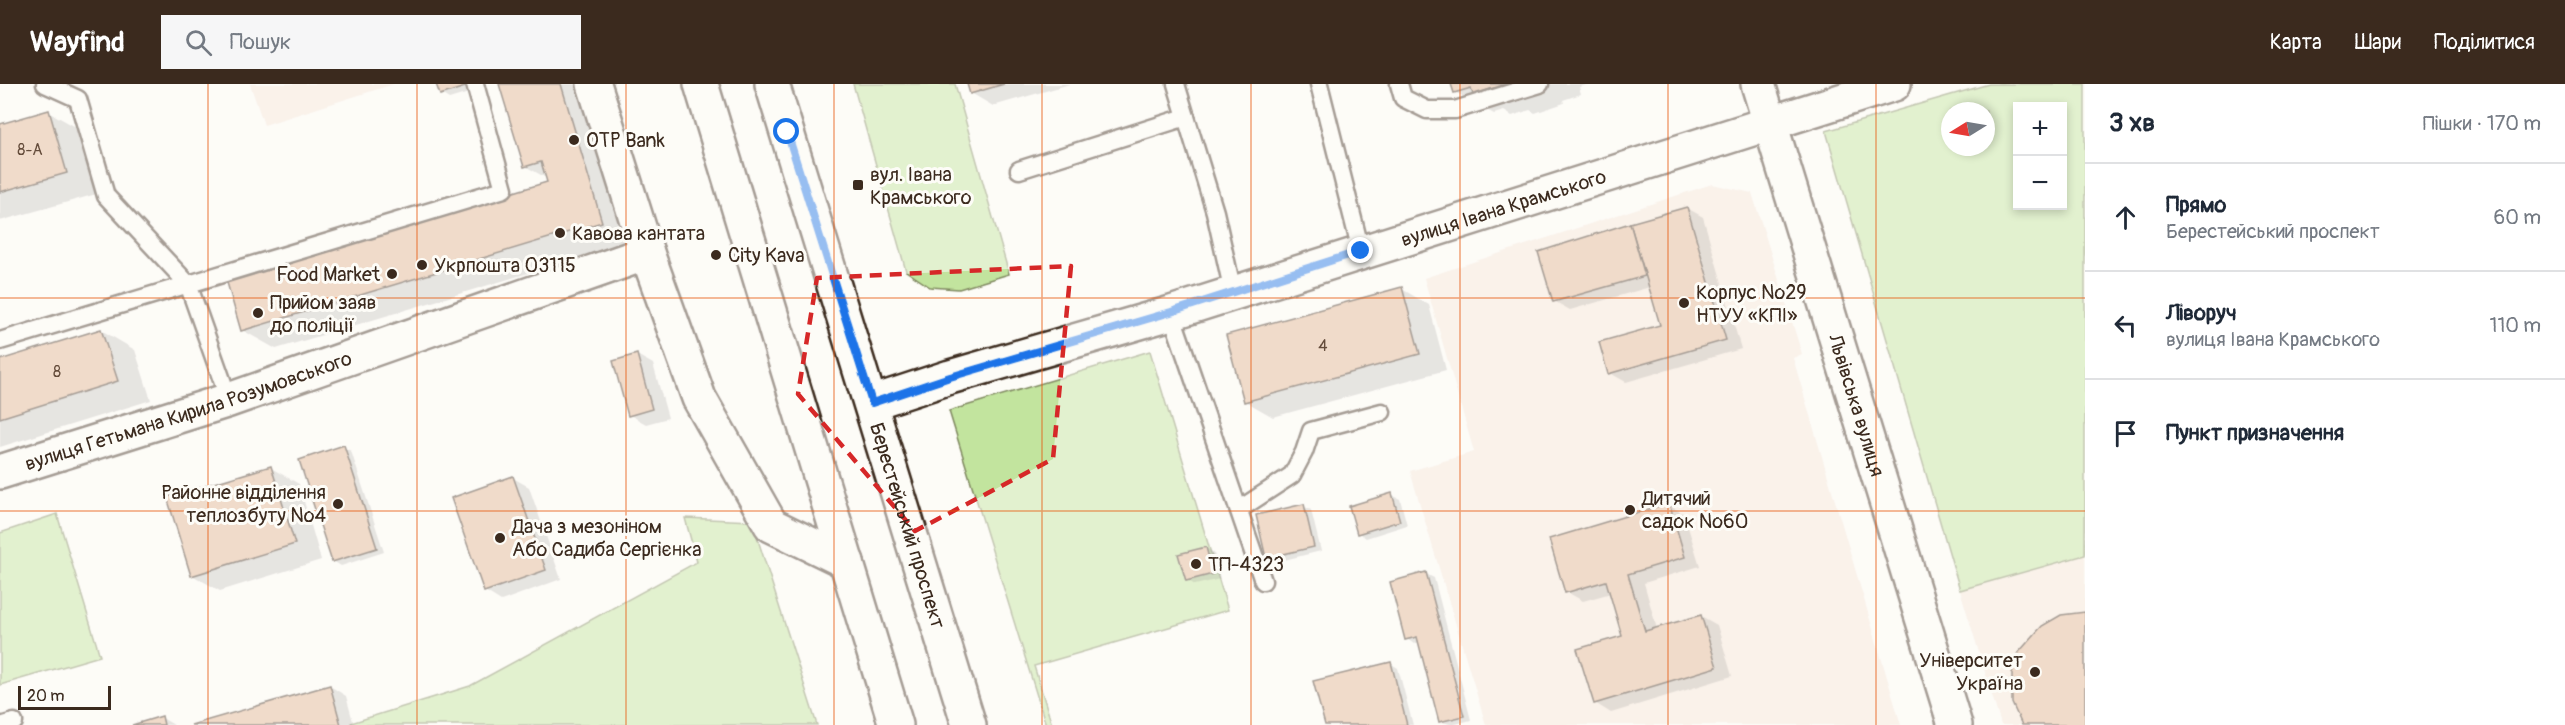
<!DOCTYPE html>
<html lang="uk">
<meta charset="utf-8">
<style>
:root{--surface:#fff;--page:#f6f6f7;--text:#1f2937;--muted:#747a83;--line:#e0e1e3;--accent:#3b2a1e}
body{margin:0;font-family:Pangolin,sans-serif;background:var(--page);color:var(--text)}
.controls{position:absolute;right:18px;top:18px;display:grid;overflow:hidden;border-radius:0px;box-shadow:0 3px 9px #0003}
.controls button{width:54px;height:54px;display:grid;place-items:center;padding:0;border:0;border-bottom:2px solid var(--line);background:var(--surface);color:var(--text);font:30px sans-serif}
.compass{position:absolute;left:1941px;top:18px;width:54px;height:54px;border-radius:50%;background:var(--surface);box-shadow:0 3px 9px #0003;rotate:259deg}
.scale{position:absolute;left:18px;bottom:15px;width:93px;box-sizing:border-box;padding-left:6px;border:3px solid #3b2a1e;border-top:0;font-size:16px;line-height:21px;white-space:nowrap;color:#3b2a1e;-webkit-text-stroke:4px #fdfcf7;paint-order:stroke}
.stop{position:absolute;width:18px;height:18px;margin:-14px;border:4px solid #1a73e8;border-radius:50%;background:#fff}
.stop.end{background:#1a73e8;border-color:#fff;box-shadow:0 2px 6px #0008}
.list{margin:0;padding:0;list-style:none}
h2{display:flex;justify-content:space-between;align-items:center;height:78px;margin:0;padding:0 24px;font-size:26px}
h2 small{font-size:20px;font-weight:400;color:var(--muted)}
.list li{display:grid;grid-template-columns:39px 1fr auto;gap:18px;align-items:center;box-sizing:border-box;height:108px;padding:0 24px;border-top:2px solid var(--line)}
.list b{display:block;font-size:22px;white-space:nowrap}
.list p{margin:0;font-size:20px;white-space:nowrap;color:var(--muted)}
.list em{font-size:20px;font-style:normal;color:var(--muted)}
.icon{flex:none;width:33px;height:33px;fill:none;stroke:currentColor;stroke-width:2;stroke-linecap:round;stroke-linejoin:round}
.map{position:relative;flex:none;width:2085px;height:641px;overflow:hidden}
header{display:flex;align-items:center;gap:36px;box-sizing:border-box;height:84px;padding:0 30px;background:var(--accent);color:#fff}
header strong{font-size:28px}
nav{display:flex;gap:33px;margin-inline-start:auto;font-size:21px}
.search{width:420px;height:54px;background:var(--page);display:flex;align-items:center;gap:15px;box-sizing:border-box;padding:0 21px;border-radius:0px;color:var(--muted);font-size:22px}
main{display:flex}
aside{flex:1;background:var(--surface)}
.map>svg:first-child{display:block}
.built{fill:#f5e6d9}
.green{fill:#c2e49e;stroke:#7e875e;stroke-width:1.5;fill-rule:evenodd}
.shadow{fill:#0003}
.building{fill:#e1b492;stroke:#3b2a1e;stroke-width:1.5}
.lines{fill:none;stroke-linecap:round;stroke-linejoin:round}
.lane-casing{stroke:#3b2a1e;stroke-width:21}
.street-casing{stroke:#3b2a1e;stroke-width:38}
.primary-casing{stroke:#3b2a1e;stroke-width:38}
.lane{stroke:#fdfcf7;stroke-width:16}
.street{stroke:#fdfcf7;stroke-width:33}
.primary{stroke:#fdfcf7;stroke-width:33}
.route{stroke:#1a73e8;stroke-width:8}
.marked{fill:none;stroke:#d62828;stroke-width:4.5;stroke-dasharray:12 8;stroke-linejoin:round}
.grid{fill:none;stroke:#e8590c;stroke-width:1.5;stroke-opacity:0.55}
.poi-dot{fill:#3b2a1e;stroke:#fdfcf7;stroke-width:2}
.labels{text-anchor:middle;stroke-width:6;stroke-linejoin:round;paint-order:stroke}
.number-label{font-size:16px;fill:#644c3b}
.poi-label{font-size:20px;fill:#3b2a1e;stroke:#fdfcf7;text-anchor:start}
.street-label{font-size:20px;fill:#3b2a1e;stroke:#fdfcf7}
</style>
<header>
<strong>Wayfind</strong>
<div class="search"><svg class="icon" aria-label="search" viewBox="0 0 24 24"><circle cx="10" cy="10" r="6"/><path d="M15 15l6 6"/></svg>Пошук</div>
<nav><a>Карта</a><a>Шари</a><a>Поділитися</a></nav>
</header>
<main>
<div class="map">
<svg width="2085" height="641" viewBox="0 0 2085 641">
<rect width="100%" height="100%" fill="#fdfcf7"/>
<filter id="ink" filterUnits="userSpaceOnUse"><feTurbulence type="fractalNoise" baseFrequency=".0167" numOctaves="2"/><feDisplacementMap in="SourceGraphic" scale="12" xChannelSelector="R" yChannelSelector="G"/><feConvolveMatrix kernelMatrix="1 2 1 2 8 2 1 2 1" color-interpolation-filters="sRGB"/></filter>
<g filter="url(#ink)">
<g class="built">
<path d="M 250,0 L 394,0 L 264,41 Z"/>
<path d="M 1712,100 L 1752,109 L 1802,270 L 1793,274 L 1901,641 L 1486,641 L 1410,387 L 1474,368 L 1424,194 Z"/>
<path d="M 2085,471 L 2085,641 L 2001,641 L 1960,506 Z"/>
</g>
<g class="green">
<path d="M 853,0 L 955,0 L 1009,190 L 959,205 L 930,203 L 906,187 Z"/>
<path d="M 1989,0 L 2085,0 L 2085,471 L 1960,506 L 1826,47 ZM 2062,22 L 2062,122 L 2018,122 L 2018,22 ZM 1950,27 L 1986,27 L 1986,63 L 1950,63 Z"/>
<path d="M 1150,267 L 1228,526 L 1034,582 L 1052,641 L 1046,641 L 949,327 Z"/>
<path d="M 57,430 L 100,572 L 0,601 L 0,449 Z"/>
<path d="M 685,434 L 752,437 L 817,641 L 351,641 L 351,639 L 470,602 L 697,478 Z"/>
</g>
<g class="shadow">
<path d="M 438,0 L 470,0 L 472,8 L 449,15 L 441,10 Z"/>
<path d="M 501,0 L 588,0 L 635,157 L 276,265 L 242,246 L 549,99 L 548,95 L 525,82 Z"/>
<path d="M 968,0 L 1070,0 L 993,22 L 971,9 Z"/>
<path d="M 1453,0 L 1589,0 L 1579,3 L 1581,10 L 1563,16 L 1564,19 L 1535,29 L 1530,26 L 1512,32 L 1504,27 L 1494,30 L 1455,8 Z"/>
<path d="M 49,28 L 83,47 L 100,109 L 0,137 L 0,42 Z"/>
<path d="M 1687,124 L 1703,133 L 1741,265 L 1626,298 L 1610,289 L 1662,242 L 1650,203 L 1570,226 L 1554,217 L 1540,169 Z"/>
<path d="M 1402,205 L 1429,221 L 1446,286 L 1273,333 L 1245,317 Z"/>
<path d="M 101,246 L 135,266 L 151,316 L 0,363 L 0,278 Z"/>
<path d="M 637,271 L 653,280 L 668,334 L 646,340 L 630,331 Z"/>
<path d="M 343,363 L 351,367 L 384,468 L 341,482 L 333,477 Z"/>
<path d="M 271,384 L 299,400 L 321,476 L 220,507 L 192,491 Z"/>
<path d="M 513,394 L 529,403 L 561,495 L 501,517 L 485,507 Z"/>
<path d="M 1392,411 L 1400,415 L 1407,441 L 1366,454 L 1359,449 Z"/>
<path d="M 1668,421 L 1684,430 L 1700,482 L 1644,499 L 1657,545 L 1701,532 L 1717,541 L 1732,592 L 1611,629 L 1595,619 L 1624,553 L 1611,509 L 1583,517 L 1567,508 Z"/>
<path d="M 1303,422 L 1311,426 L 1321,467 L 1276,478 L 1268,473 Z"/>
<path d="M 1206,464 L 1214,469 L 1220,495 L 1195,501 L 1187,496 Z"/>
<path d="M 1426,490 L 1434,494 L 1471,636 L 1452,641 L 1440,637 L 1420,558 L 1414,560 L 1407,555 Z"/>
<path d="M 1390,579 L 1398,584 L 1413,641 L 1326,641 Z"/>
<path d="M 330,602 L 346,612 L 354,641 L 197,641 Z"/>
<path d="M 162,634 L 174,641 L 137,641 Z"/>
</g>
<g class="building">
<path d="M 436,0 L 464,0 L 465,3 L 440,11 Z"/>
<path d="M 499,0 L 561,0 L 602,138 L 241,247 L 226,195 L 547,98 L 541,78 L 524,83 Z"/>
<path d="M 967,0 L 1004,0 L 970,10 Z"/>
<path d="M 1451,0 L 1519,0 L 1495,8 L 1494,4 L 1473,11 L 1471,4 L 1454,9 Z"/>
<path d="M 49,26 L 67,89 L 0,108 L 0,40 Z"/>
<path d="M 1687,123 L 1726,256 L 1608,290 L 1599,258 L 1660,241 L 1630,139 Z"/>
<path d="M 1630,139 L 1645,192 L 1553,218 L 1538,168 Z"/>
<path d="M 1402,203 L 1420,270 L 1244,318 L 1226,251 Z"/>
<path d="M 101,245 L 118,297 L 0,334 L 0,276 Z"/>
<path d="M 637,270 L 652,325 L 628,332 L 613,277 Z"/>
<path d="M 344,361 L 377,464 L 332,478 L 299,376 Z"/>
<path d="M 271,382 L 295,460 L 191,492 L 167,413 Z"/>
<path d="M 513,392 L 546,486 L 484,508 L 451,414 Z"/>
<path d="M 1392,409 L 1400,437 L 1357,450 L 1349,422 Z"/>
<path d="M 1669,419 L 1685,473 L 1628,490 L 1645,547 L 1701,531 L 1717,583 L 1594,620 L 1577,565 L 1622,552 L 1606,497 L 1565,509 L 1549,455 Z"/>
<path d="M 1304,420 L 1314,463 L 1266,474 L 1256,431 Z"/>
<path d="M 1206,463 L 1213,490 L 1186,497 L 1178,470 Z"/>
<path d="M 1426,488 L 1464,632 L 1439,638 L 1417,553 L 1405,556 L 1390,498 Z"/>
<path d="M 2085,528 L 2085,641 L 2022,641 L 2012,619 L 2012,589 L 2019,568 L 2042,542 L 2061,531 Z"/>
<path d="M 1391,578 L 1407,641 L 1325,641 L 1313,597 Z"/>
<path d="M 330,601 L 341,641 L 191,641 Z"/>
<path d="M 162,632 L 164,641 L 132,641 Z"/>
</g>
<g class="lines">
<defs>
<g id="lane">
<path d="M 45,0 L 78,15 L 106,112 L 188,200 L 229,316"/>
<path d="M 1176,0 L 1215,128 L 1233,208"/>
<path d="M 1319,0 L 1361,167"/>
<path d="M 1399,0 L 1403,14 L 1427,26 L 1455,26 L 1540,0"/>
<path d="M 1019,86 L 1186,33"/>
<path d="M 1171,229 L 1263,497"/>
<path d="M 0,257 L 504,105 L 475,0"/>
<path d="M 1240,425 L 1292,391 L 1304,368 L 1311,347 L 1382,328"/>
<path d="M 4,641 L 14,638"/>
</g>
<g id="street">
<path d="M 594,0 L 647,169 L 699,314 L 771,441 L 847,478"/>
<path id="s1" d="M 1758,0 L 1955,641"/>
<path id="s2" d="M 871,319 L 950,293 L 1171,229 L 1894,0"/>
<path id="s3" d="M 0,388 L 229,316 L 647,169"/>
</g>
<g id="primary">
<path d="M 701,0 L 896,641"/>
<path id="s4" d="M 772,0 L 969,641"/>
</g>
</defs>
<use href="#lane" class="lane-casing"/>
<use href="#street" class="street-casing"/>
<use href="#primary" class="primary-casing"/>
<use href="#lane" class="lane"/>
<use href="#street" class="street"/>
<use href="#primary" class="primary"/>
</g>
</g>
<g class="lines" filter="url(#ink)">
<path class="route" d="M 787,48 L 872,319 L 950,293 L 1171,228 L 1361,167"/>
</g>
<path d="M0 0H2085V641H0ZM 1071,182 L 1053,375 L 915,447 L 798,310 L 817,194 Z" fill="#fdfcf7" fill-opacity=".55" fill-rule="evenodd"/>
<path class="marked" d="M 1071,182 L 1053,375 L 915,447 L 798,310 L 817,194 Z"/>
<path class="grid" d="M 208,0 L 208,641M 417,0 L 417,641M 626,0 L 626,641M 834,0 L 834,641M 1042,0 L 1042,641M 1251,0 L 1251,641M 1460,0 L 1460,641M 1668,0 L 1668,641M 1876,0 L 1876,641M 0,214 L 2085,214M 0,427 L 2085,427"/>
<g class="poi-dot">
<circle cx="574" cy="56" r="6"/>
<rect x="852" y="95" width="12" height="12" rx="3"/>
<circle cx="560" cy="149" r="6"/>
<circle cx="716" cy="171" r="6"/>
<circle cx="422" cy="181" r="6"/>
<circle cx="392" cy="190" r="6"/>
<circle cx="1684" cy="219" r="6"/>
<circle cx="258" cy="229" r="6"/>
<circle cx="338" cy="420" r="6"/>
<circle cx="1630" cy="426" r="6"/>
<circle cx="500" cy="454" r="6"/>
<circle cx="1196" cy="480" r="6"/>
<circle cx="2035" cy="588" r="6"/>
</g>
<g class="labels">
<g class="number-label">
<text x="30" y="71">8-А</text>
<text x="1323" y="267">4</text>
<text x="57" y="293">8</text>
</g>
<g class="poi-label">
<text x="586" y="63">OTP Bank</text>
<text x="870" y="97">вул. Івана<tspan x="870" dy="23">Крамського</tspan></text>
<text x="572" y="156">Кавова кантата</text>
<text x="728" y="178">City Kava</text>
<text x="434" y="188">Укрпошта 03115</text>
<text x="380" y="197" text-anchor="end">Food Market</text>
<text x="1696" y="215">Корпус №29<tspan x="1696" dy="23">НТУУ «КПІ»</tspan></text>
<text x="270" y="225">Прийом заяв<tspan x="270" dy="23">до поліції</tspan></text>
<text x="326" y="415" text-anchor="end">Районне відділення<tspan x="326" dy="23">теплозбуту №4</tspan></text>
<text x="1642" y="421">Дитячий<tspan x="1642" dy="23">садок №60</tspan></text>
<text x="512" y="449">Дача з мезоніном<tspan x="512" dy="23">Або Садиба Сергієнка</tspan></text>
<text x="1208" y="487">ТП-4323</text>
<text x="2023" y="583" text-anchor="end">Університет<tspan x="2023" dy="23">Україна</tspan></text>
</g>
<g class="street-label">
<text dy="7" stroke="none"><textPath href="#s2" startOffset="662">вулиця Івана Крамського</textPath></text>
<text dy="7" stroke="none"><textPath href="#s1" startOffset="336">Львівська вулиця</textPath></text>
<text dy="7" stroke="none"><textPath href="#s3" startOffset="198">вулиця Гетьмана Кирила Розумовського</textPath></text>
<text dy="7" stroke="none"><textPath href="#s4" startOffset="462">Берестейський проспект</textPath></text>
</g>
</g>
</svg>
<div class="controls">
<button>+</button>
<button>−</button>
</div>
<svg class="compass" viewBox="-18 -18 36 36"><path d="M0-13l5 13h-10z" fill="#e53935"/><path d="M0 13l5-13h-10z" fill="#747a83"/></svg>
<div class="scale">20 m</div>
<div class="stop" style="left:787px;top:48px"></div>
<div class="stop end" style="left:1361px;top:167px"></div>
</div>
<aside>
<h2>3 хв<small>Пішки · 170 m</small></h2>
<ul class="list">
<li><svg class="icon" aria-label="ahead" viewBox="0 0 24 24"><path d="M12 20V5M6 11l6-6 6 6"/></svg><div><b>Прямо</b><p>Берестейський проспект</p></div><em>60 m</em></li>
<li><svg class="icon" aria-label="left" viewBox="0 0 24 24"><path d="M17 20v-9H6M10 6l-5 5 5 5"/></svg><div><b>Ліворуч</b><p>вулиця Івана Крамського</p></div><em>110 m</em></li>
<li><svg class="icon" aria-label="arrive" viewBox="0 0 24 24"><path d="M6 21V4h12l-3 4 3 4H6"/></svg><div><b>Пункт призначення</b></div></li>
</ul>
</aside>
</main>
